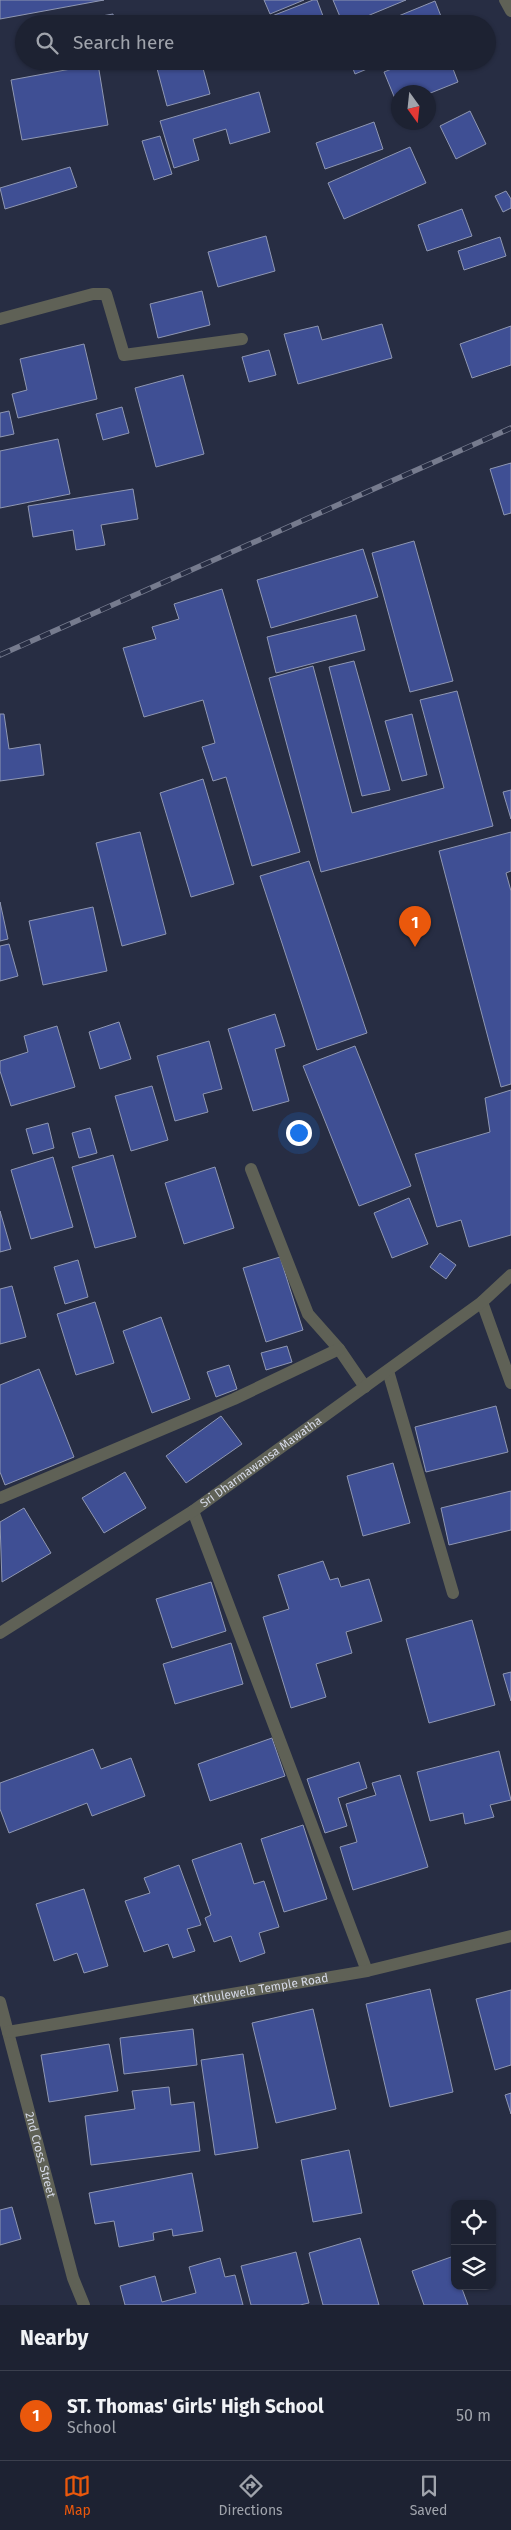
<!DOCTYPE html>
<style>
:root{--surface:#1d2232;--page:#2a2f3e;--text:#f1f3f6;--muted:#a0a4ac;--line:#3b3f4d;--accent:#ea580c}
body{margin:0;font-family:"Fira Sans",sans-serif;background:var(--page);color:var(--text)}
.controls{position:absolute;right:15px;bottom:15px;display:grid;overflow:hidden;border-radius:10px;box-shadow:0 1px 4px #0004}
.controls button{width:45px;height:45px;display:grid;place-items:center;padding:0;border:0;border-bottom:1px solid var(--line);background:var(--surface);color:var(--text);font:25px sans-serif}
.compass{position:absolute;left:391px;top:85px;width:45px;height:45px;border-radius:50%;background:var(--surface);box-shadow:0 1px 4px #0004;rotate:165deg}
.you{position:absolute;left:298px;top:1132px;width:18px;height:18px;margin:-12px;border:4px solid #fff;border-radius:50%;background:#1a73e8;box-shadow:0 0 0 8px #1a73e833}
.badge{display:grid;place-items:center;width:32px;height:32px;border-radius:50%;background:var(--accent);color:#fff;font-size:16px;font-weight:700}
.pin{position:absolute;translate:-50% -41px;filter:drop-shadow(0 1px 2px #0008)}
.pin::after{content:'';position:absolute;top:26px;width:18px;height:15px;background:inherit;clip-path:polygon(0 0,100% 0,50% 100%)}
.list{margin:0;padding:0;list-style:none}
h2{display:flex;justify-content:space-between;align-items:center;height:65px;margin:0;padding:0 20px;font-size:21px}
h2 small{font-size:16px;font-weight:400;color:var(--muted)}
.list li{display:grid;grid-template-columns:32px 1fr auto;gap:15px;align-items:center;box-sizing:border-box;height:90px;padding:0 20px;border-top:1px solid var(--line)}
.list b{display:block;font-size:19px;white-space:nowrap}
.list p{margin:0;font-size:16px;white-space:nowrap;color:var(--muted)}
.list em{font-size:16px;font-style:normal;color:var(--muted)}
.icon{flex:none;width:28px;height:28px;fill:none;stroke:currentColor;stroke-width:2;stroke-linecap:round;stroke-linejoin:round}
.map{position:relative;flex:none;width:511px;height:2305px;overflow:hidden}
.search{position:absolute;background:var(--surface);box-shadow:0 1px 4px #0004;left:15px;right:15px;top:15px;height:55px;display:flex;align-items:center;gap:12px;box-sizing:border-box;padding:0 18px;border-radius:28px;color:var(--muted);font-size:19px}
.sheet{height:155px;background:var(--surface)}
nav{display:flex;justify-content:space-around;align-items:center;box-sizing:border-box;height:70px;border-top:1px solid var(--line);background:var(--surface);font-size:14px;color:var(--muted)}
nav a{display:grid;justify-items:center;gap:2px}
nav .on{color:var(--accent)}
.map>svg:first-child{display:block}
.building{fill:#3f4f94;stroke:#8f97b2}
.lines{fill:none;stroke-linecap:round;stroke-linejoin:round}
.minor{stroke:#5f6156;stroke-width:12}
.rail-casing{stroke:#767b8e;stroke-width:5.5}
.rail{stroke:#272d43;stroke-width:4;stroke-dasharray:11;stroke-linecap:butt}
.labels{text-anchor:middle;stroke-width:4.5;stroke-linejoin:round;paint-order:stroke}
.street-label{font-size:12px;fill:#d5d9e7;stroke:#272d43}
</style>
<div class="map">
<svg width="511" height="2305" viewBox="0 0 511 2305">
<rect width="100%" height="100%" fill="#272d43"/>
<g class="building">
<path d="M 0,0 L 104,0 L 0,19 Z"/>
<path d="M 264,0 L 304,0 L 270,14 Z"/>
<path d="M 313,0 L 317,0 L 326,24 L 274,24 L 272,16 Z"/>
<path d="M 333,0 L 406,0 L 348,24 L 343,24 Z"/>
<path d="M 435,1 L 444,24 L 379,24 Z"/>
<path d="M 113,14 L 115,24 L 68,24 L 68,22 Z"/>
<path d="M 155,61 L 201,61 L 210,94 L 167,106 Z"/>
<path d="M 350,61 L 386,61 L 355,74 Z"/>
<path d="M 412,61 L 450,61 L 458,82 L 428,94 L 398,92 L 398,106 L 384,72 Z"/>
<path d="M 98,64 L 108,125 L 22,140 L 11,80 Z"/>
<path d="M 259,92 L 270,132 L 230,144 L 226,129 L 193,139 L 199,160 L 174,168 L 160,121 Z"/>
<path d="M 470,111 L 486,144 L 456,159 L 440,126 Z"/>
<path d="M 374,122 L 383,149 L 325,169 L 316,143 Z"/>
<path d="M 160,136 L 172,174 L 154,180 L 142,141 Z"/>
<path d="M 410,147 L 426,183 L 344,219 L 328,183 Z"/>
<path d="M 70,167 L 77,187 L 5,209 L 0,188 Z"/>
<path d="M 506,191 L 511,199 L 511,208 L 503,212 L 495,196 Z"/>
<path d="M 462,209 L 472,236 L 427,251 L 418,225 Z"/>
<path d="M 266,236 L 275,271 L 218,287 L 208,252 Z"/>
<path d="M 500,237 L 506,256 L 464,270 L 458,251 Z"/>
<path d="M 202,291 L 210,325 L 158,338 L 150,304 Z"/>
<path d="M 382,324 L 392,358 L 298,384 L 284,334 L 318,326 L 322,340 Z"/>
<path d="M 511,326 L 511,365 L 472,378 L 460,344 Z"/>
<path d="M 84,344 L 97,399 L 18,418 L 12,394 L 27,390 L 20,359 Z"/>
<path d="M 269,350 L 276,375 L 249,382 L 242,357 Z"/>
<path d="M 183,375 L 204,454 L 156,467 L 135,388 Z"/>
<path d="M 122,407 L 129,433 L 103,440 L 96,414 Z"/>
<path d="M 9,411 L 14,434 L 0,437 L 0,413 Z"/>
<path d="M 58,439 L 70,494 L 0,508 L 0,451 Z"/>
<path d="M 511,463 L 511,513 L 504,515 L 490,469 Z"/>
<path d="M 133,489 L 138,519 L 101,525 L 105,545 L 76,550 L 73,530 L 33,537 L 28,506 Z"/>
<path d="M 414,541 L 453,681 L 410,692 L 372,553 Z"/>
<path d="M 363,549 L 378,597 L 271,628 L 257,580 Z"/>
<path d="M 222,589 L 300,852 L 252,866 L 226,777 L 213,781 L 202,747 L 215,743 L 203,700 L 144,717 L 123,648 L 156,639 L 152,627 L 179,619 L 174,604 Z"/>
<path d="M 356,615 L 365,650 L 276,673 L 267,637 Z"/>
<path d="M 354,661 L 390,790 L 362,796 L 329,667 Z"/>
<path d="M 313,666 L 352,813 L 444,788 L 420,700 L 457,691 L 493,826 L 321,872 L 269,678 Z"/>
<path d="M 0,714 L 4,714 L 9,749 L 40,744 L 44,775 L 0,781 Z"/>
<path d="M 412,714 L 427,775 L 402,781 L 385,721 Z"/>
<path d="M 203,779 L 234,884 L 191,897 L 160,793 Z"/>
<path d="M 511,790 L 511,819 L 503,792 Z"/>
<path d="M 140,832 L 166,934 L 122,946 L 96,843 Z"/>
<path d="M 511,832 L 511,871 L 506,873 L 511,891 L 511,1084 L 501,1087 L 439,851 Z"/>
<path d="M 309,861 L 367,1033 L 317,1050 L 260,876 Z"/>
<path d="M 0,902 L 8,939 L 0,941 Z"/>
<path d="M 93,907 L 107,971 L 43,985 L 29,921 Z"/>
<path d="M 9,944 L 18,976 L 0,981 L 0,946 Z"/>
<path d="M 275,1014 L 285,1046 L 275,1049 L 289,1101 L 253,1111 L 228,1029 Z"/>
<path d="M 119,1022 L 131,1059 L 100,1069 L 89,1032 Z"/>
<path d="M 57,1026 L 75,1087 L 11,1106 L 0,1071 L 0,1061 L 28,1052 L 24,1036 Z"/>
<path d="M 209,1041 L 222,1089 L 203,1094 L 208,1112 L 175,1121 L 157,1056 Z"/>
<path d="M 355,1046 L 411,1186 L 359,1206 L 303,1066 Z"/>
<path d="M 152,1086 L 168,1140 L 131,1151 L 115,1096 Z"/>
<path d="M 511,1090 L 511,1235 L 469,1247 L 461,1220 L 437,1227 L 415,1154 L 490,1132 L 485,1098 Z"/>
<path d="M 48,1123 L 54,1148 L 33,1154 L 26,1129 Z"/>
<path d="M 90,1128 L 97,1153 L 79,1158 L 72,1133 Z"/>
<path d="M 113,1155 L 136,1237 L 95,1248 L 72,1167 Z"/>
<path d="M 53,1157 L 73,1227 L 31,1239 L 11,1170 Z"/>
<path d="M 215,1167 L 234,1228 L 184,1244 L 165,1183 Z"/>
<path d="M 409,1198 L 428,1244 L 392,1258 L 374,1213 Z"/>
<path d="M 0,1211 L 11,1249 L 0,1252 Z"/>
<path d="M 440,1253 L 456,1265 L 446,1279 L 430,1267 Z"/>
<path d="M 280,1257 L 303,1330 L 266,1342 L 243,1268 Z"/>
<path d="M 78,1260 L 88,1297 L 65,1304 L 54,1267 Z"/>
<path d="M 12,1286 L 26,1337 L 0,1344 L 0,1289 Z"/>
<path d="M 95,1302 L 114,1363 L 76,1375 L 57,1314 Z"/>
<path d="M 161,1317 L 190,1399 L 152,1413 L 123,1331 Z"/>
<path d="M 287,1346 L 292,1362 L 266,1370 L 261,1353 Z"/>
<path d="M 229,1365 L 237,1389 L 216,1397 L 207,1372 Z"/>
<path d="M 39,1369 L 74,1457 L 5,1485 L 0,1472 L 0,1385 Z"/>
<path d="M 496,1406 L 508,1452 L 426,1472 L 415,1427 Z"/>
<path d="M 221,1416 L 242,1444 L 186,1483 L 166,1456 Z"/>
<path d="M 393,1463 L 410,1523 L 363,1536 L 347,1476 Z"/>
<path d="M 125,1472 L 146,1508 L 104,1533 L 82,1498 Z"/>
<path d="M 511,1491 L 511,1530 L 449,1545 L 441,1508 Z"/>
<path d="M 24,1508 L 51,1553 L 2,1582 L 0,1522 Z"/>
<path d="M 323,1561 L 330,1580 L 338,1578 L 341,1587 L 369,1579 L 382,1621 L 346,1632 L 352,1653 L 316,1664 L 326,1697 L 291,1708 L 263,1617 L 289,1609 L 278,1575 Z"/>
<path d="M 211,1582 L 226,1631 L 172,1648 L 156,1599 Z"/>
<path d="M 472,1620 L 495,1705 L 429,1723 L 406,1639 Z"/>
<path d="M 231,1643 L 243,1684 L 175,1704 L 163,1664 Z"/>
<path d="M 511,1672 L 511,1701 L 503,1674 Z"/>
<path d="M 272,1738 L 285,1776 L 210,1801 L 198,1764 Z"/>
<path d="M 93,1749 L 101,1769 L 131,1758 L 145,1796 L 92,1816 L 87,1803 L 9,1833 L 0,1809 L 0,1783 Z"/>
<path d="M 499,1751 L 511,1800 L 490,1805 L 494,1817 L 465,1824 L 463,1813 L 430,1821 L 417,1772 Z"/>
<path d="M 359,1762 L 367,1788 L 338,1798 L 347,1826 L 325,1833 L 307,1779 Z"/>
<path d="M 400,1775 L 428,1867 L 353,1890 L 340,1847 L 357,1842 L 346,1804 L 376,1795 L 372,1783 Z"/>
<path d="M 303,1825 L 327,1899 L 284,1912 L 261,1839 Z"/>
<path d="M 241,1843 L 254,1884 L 264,1881 L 279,1927 L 259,1933 L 265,1953 L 240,1962 L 231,1936 L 214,1942 L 205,1918 L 211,1915 L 192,1860 Z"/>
<path d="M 179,1865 L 201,1925 L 187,1929 L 195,1951 L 173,1958 L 168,1944 L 144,1952 L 125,1901 L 150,1893 L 144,1878 Z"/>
<path d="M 84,1889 L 108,1966 L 84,1973 L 77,1953 L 54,1961 L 36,1904 Z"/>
<path d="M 430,1989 L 453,2092 L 390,2107 L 366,2004 Z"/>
<path d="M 511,1990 L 511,2065 L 495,2070 L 476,1999 Z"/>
<path d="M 313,2009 L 336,2109 L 276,2123 L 252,2023 Z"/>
<path d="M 193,2029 L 197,2065 L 124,2074 L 120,2038 Z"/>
<path d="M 109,2044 L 118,2091 L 49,2102 L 41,2055 Z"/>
<path d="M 243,2054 L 258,2148 L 215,2155 L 201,2060 Z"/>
<path d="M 169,2087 L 171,2105 L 194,2102 L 200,2151 L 91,2165 L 85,2116 L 135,2109 L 132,2091 Z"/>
<path d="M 511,2093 L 511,2114 L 505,2095 Z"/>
<path d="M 349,2150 L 362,2213 L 313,2222 L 301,2160 Z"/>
<path d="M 192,2173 L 203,2231 L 173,2236 L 172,2229 L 153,2233 L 154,2240 L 119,2247 L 114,2221 L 95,2224 L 89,2193 Z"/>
<path d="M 12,2207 L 21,2239 L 0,2245 L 0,2210 Z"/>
<path d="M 360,2238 L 379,2305 L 323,2305 L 309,2253 Z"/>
<path d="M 296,2252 L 309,2303 L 300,2305 L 251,2305 L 241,2266 Z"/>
<path d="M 451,2257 L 455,2269 L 455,2286 L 461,2286 L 468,2305 L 424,2305 L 412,2271 Z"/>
<path d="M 220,2258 L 225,2277 L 235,2275 L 243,2305 L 125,2305 L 120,2286 L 155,2276 L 162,2302 L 196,2293 L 189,2267 Z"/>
</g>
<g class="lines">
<g class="minor">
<path d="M 505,0 L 511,11"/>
<path d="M 0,319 L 93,294 L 106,294 L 124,355 L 242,339"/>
<path d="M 251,1169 L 308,1314 L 339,1349 L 365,1387"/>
<path d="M 482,1302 L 511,1383"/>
<path d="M 388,1371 L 453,1593"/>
<path d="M 0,1498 L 234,1399 L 339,1349"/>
<path d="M 193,1511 L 367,1971"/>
<path id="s1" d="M 0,1633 L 193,1511 L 482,1302 L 511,1275"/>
<path id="s2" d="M 0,2002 L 73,2278 L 84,2305"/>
<path id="s3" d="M 8,2032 L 367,1971 L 511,1936"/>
</g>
<defs>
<path id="rail" d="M 0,655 L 511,428"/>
</defs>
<use href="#rail" class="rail-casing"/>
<use href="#rail" class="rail"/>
</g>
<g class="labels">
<g class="street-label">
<text dy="4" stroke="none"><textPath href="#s1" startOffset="312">Sri Dharmawansa Mawatha</textPath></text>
<text dy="4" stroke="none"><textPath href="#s3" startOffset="256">Kithulewela Temple Road</textPath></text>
<text dy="4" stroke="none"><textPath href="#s2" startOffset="158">2nd Cross Street</textPath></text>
</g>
</g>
</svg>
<div class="controls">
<button><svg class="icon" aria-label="locate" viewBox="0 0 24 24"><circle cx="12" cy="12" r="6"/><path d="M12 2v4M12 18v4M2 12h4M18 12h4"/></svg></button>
<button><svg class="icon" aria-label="layers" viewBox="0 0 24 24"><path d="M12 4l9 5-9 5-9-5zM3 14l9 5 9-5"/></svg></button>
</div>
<svg class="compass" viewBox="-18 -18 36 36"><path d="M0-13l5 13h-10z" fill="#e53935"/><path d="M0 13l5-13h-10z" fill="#a0a4ac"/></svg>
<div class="you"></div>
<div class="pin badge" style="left:415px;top:947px">1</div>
<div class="search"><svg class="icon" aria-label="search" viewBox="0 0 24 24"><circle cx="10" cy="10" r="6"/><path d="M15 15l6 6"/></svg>Search here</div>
</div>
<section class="sheet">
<h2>Nearby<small></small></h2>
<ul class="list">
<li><span class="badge">1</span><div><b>ST. Thomas' Girls' High School</b><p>School</p></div><em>50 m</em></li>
</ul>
</section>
<nav>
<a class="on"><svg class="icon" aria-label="map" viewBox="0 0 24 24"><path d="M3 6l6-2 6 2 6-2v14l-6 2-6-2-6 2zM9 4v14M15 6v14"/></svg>Map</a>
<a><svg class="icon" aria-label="directions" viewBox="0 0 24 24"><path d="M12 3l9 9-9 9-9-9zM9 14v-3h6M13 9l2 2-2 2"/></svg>Directions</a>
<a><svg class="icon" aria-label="saved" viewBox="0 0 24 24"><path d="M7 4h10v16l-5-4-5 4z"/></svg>Saved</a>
</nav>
